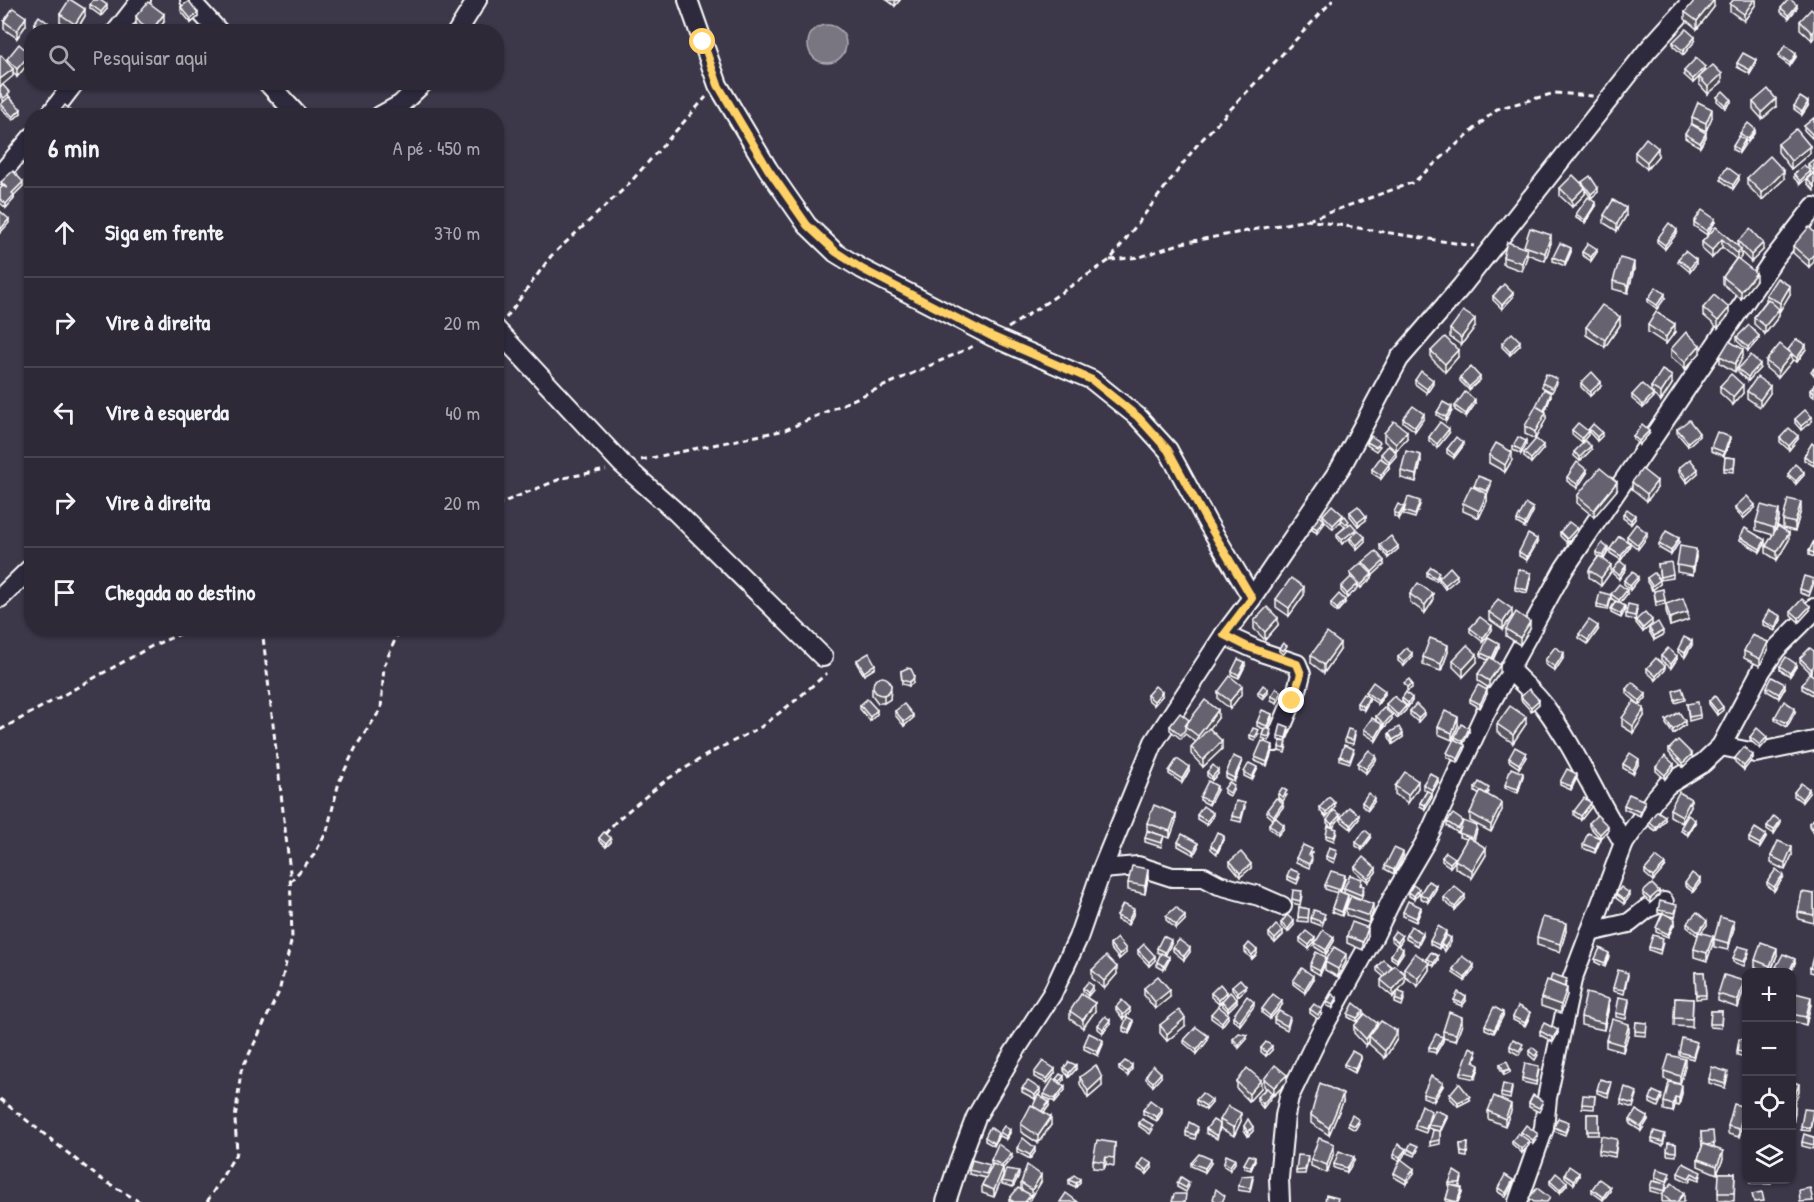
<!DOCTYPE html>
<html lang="pt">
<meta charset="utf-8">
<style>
:root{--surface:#2d2937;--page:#35313f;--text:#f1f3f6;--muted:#a7a6ad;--line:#484552}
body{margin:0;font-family:"Patrick Hand",sans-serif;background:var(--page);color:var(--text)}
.controls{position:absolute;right:18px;bottom:18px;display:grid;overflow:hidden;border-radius:12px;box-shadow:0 2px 4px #0004}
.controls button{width:54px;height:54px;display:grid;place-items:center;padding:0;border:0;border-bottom:2px solid var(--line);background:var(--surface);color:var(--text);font:30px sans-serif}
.stop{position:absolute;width:18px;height:18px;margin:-14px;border:4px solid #ffd166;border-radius:50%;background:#fff}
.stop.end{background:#ffd166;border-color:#fff;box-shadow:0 2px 6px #0008}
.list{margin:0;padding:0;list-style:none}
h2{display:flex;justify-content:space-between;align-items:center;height:78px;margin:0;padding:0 24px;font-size:26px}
h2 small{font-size:20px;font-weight:400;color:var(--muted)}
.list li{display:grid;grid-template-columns:39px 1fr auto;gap:18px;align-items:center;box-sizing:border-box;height:90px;padding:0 24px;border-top:2px solid var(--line)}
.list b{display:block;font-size:22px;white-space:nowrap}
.list em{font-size:20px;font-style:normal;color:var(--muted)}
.icon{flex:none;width:33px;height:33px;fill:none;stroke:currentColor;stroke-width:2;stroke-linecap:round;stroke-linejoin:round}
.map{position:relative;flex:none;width:1814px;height:1202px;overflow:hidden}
.search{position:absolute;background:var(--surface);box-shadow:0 2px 4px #0004;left:24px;top:24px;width:480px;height:66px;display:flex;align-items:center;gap:15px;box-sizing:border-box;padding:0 21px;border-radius:24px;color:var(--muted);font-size:22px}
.panel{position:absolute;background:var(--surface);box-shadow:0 2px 4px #0004;left:24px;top:108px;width:480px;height:528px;border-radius:24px}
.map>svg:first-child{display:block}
.water{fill:#797682;stroke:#afadb4;stroke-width:1.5}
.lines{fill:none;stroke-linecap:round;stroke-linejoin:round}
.street-casing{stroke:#fff;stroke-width:22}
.path{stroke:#fff;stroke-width:3;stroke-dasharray:6 4.5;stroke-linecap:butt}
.street{stroke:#2f2a3d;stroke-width:18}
.wall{fill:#585460;stroke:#fff;stroke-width:1.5}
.shaded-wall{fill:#47454e;stroke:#fff;stroke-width:1.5}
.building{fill:#666270;stroke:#fff;stroke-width:1.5}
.route{stroke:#ffd166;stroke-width:8}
</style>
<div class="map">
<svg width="1814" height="1202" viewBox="0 0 1814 1202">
<rect width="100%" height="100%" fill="#3c3749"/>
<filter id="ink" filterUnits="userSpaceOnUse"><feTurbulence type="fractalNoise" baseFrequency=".0167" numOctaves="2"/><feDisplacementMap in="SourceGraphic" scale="12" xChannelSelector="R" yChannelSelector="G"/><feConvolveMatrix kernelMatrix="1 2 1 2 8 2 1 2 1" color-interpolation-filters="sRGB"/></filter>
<g filter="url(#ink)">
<circle class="water" cx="827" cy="44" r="19"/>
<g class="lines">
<defs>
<g id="street">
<path d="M 190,0 L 219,32"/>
<path d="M 688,0 L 718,85 L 768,169 L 807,225 L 836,253 L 862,269 L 993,337 L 1092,380 L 1138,417 L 1168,450 L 1207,522 L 1252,598"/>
<path d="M 116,32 L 141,0"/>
<path d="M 457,32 L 477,0"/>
<path d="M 267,82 L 298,116"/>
<path d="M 49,116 L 75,82"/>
<path d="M 380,116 L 400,105 L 424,82"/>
<path d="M 0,175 L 32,137"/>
<path d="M 496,329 L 622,464 L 675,511 L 823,657"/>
<path d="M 0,598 L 32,567"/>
<path d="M 1224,635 L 1264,653 L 1297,664 L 1301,674 L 1297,690 L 1275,742"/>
<path d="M 1510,670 C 1521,682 1535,693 1545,707 C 1576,749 1596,799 1624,843"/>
<path d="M 1721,746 L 1755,753 L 1814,741"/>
<path d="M 1102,869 L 1138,866 L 1172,877 L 1204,877 L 1219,885 L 1259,896 L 1282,906"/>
<path d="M 1590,932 L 1629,923 L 1648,908 L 1664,902"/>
<path d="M 946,1202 L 959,1162 L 976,1117 L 1011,1057 L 1052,994 L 1078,938 L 1102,869 L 1154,742 L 1224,635 L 1252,598 L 1341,467 L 1399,359 L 1461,287 L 1647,51 L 1693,0"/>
<path d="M 1280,1202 L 1279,1178 L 1285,1116 L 1289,1097 L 1320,1033 L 1374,936 L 1392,899 L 1426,841 L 1485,713 L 1564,569 L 1773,260 L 1814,207"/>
<path d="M 1518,1202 L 1544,1128 L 1547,1098 L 1572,980 L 1624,843 L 1654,800 L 1667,785 L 1703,763 L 1721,746 L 1761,671 L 1776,649 L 1809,616 L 1814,608"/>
</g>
</defs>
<use href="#street" class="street-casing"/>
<g class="path">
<path d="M 1308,220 L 1414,182 L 1497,109 L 1555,93 L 1593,96"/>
<path d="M 1110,260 L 1140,257 L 1182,243 L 1307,220 L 1474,246"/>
<path d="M 506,318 L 551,256 L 626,187 L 706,97"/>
<path d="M 1008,328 L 1110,260 L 1197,145 L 1333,0"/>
<path d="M 641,460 L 785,430 L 976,345"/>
<path d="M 496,505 L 563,478 L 606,470"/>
<path d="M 0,730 L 152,646 L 194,628"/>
<path d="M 605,834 L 617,820 L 666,780 L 710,753 L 761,727 L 796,700 L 827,673"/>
<path d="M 290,882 L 314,855 L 327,831 L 339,782 L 357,745 L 381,709 L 384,666 L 400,628"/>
<path d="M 0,1099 L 98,1177 L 140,1202"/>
<path d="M 207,1202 L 237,1152 L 235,1120 L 241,1071 L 279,992 L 292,938 L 290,872 L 262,628"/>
</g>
<use href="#street" class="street"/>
</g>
<g class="wall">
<path d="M 887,0 L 900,0 L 895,6 Z"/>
<path d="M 1756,0 L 1756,4 L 1744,21 L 1730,11 L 1730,4 Z"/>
<path d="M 90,4 L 107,9 L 101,16 L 90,8 Z"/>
<path d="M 181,7 L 198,17 L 191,23 L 181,11 Z"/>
<path d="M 1714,7 L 1697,29 L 1685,19 L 1685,12 Z"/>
<path d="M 1781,8 L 1797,8 L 1789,18 L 1781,12 Z"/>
<path d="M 1814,12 L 1812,40 L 1800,29 L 1800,21 Z"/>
<path d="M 60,14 L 85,16 L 76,32 L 60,22 Z"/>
<path d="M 136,16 L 164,22 L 156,32 L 142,32 L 136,24 Z"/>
<path d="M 4,21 L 26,25 L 17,38 L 4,29 Z"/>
<path d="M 34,23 L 48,27 L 45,32 L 33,32 L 35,28 L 34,27 Z"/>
<path d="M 32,33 L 32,46 L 27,43 L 27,39 Z"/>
<path d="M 1695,41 L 1683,55 L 1673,46 L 1673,42 Z"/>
<path d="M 1779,55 L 1796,57 L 1790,66 L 1779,58 Z"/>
<path d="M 7,59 L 30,61 L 17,77 L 13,72 L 13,76 L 7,61 Z"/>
<path d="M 1737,63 L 1756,64 L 1750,74 L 1737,67 Z"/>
<path d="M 1684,71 L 1705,71 L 1693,83 L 1684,75 Z"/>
<path d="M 1699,77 L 1722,82 L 1708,94 L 1699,84 Z"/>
<path d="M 0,87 L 10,97 L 21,113 L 13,120 L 1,108 L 1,104 L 4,101 L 0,97 Z"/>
<path d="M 1717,97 L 1731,102 L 1725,108 L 1717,101 Z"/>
<path d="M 1753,102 L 1776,107 L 1762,119 L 1753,109 Z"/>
<path d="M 1794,106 L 1808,106 L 1802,115 L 1794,109 Z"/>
<path d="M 1692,117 L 1712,117 L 1706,131 L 1692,124 Z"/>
<path d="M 1814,118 L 1812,138 L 1804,130 L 1804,126 Z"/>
<path d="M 1755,132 L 1748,142 L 1745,140 L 1745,144 L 1739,153 L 1733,150 L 1733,146 L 1740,137 L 1740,133 Z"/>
<path d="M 1685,134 L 1706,137 L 1700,147 L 1685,138 Z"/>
<path d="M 1778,144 L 1810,153 L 1791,169 L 1778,152 Z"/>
<path d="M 1635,152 L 1658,156 L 1647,169 L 1635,159 Z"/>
<path d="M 1814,159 L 1814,173 L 1813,174 L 1808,168 L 1808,164 Z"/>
<path d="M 1814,173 L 1814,191 L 1807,183 L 1807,179 Z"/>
<path d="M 1794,174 L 1810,175 L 1800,184 L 1794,178 Z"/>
<path d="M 1721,176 L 1739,180 L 1733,189 L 1721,180 Z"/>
<path d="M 1747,178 L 1784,179 L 1762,200 L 1747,185 Z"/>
<path d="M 1,182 L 23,186 L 14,195 L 14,199 L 6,208 L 0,203 L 0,189 L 2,187 Z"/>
<path d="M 1582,182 L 1598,192 L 1591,198 L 1585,189 L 1585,194 L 1572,207 L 1560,196 L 1560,188 L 1582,184 Z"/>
<path d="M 1596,206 L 1585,223 L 1576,218 L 1576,214 Z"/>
<path d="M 1604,215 L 1626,216 L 1617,231 L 1604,223 Z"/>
<path d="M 1694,222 L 1715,222 L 1707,235 L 1694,226 Z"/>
<path d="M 1716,227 L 1738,246 L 1738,241 L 1763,250 L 1751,262 L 1741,252 L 1741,257 L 1738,260 L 1756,280 L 1741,299 L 1723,284 L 1723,277 L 1736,259 L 1722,247 L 1712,258 L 1702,249 L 1702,242 Z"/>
<path d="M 1814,232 L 1809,267 L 1793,253 L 1793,246 Z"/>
<path d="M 1677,233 L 1665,249 L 1657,242 L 1657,239 Z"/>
<path d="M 1551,243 L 1545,261 L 1527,254 L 1522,271 L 1503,264 L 1503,257 L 1524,248 L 1524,246 Z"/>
<path d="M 1571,252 L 1565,266 L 1553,261 L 1553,257 Z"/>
<path d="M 1582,252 L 1597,252 L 1591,261 L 1582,255 Z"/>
<path d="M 1678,259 L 1696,264 L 1690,272 L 1678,262 Z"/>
<path d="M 1634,269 L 1628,293 L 1613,289 L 1613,281 Z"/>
<path d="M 1790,294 L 1779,310 L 1779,316 L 1765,334 L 1754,324 L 1754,317 L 1766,301 L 1766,295 Z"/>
<path d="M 1493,296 L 1513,297 L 1502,309 L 1493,300 Z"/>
<path d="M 1665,298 L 1657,309 L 1648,302 L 1648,299 Z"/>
<path d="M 1703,308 L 1729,315 L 1718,328 L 1703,315 Z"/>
<path d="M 1620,325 L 1605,347 L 1586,335 L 1586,327 Z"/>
<path d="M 1648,325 L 1675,332 L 1666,344 L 1648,332 Z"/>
<path d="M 1475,327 L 1461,345 L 1450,337 L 1450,329 Z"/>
<path d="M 1737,337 L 1759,339 L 1748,351 L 1737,341 Z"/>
<path d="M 1502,343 L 1520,345 L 1510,355 L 1502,347 Z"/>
<path d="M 1671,349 L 1700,353 L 1685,369 L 1671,357 Z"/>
<path d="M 1806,349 L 1797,362 L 1792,359 L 1792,361 L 1778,378 L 1766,368 L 1766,361 L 1788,350 Z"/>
<path d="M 1431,351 L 1458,357 L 1445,372 L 1431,358 Z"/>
<path d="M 1720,356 L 1743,356 L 1735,372 L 1720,363 Z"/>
<path d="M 1760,368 L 1748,381 L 1738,372 L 1738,369 Z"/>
<path d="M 1460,377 L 1480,380 L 1469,390 L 1460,381 Z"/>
<path d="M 1415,380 L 1433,384 L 1427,393 L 1415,384 Z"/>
<path d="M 1542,383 L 1557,383 L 1552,392 L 1542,387 Z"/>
<path d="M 1581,383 L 1601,386 L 1590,396 L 1581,387 Z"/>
<path d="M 1672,384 L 1661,401 L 1653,395 L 1653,398 L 1643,408 L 1632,399 L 1632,395 L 1651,392 L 1651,387 Z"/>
<path d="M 1814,385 L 1814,397 L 1810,394 L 1810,390 Z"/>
<path d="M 1720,386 L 1743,393 L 1733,405 L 1720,393 Z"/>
<path d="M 1747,391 L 1770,393 L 1760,407 L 1747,398 Z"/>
<path d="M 1551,396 L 1545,411 L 1546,419 L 1535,439 L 1525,434 L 1525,426 Z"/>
<path d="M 1475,404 L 1466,417 L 1455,410 L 1455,406 Z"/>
<path d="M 1452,411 L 1446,421 L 1437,415 L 1437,412 Z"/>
<path d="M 1403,418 L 1424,418 L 1415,431 L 1403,422 Z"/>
<path d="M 1795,419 L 1812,421 L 1801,430 L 1795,423 Z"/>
<path d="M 1589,429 L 1602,436 L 1597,441 L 1589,432 Z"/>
<path d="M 1677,429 L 1699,436 L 1688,446 L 1677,433 Z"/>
<path d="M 1572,430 L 1588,435 L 1582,442 L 1572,434 Z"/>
<path d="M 1384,433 L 1407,438 L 1396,451 L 1384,441 Z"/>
<path d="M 1449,433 L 1437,448 L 1429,441 L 1429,437 Z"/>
<path d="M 1649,434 L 1639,445 L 1633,439 L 1633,436 Z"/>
<path d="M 1780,438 L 1798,439 L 1789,450 L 1780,442 Z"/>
<path d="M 1730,441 L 1724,456 L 1711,451 L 1711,447 Z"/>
<path d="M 1367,442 L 1380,446 L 1376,451 L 1367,445 Z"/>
<path d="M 1526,445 L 1521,454 L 1513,450 L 1513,446 Z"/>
<path d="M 1814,445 L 1814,466 L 1804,460 L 1804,456 Z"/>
<path d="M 1463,446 L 1454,458 L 1447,453 L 1447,449 Z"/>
<path d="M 1543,449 L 1531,463 L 1524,457 L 1524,453 Z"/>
<path d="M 1591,450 L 1580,461 L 1574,456 L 1574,452 Z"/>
<path d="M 1381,454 L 1396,456 L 1389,464 L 1381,458 Z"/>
<path d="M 1489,455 L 1512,460 L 1505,472 L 1489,463 Z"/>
<path d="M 1725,457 L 1735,458 L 1734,472 L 1724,471 Z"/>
<path d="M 1421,462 L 1416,482 L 1401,478 L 1401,471 Z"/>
<path d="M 1389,468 L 1381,479 L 1372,473 L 1372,469 Z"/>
<path d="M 1679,468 L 1698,473 L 1687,483 L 1679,472 Z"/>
<path d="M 1587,473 L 1577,488 L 1567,481 L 1567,477 Z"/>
<path d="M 1788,474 L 1804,475 L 1796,484 L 1788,477 Z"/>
<path d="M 1632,482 L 1657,488 L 1647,501 L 1632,489 Z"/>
<path d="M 1491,485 L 1487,495 L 1487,501 L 1479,518 L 1463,511 L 1463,503 L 1474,488 L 1474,486 Z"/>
<path d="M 1617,490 L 1594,517 L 1577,503 L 1577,496 Z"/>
<path d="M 1420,505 L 1415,518 L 1404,515 L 1404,511 Z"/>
<path d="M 1735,507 L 1755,508 L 1743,519 L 1735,510 Z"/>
<path d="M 1404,510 L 1399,519 L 1394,516 L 1394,512 Z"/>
<path d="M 1801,510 L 1795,531 L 1783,528 L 1783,520 Z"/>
<path d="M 1350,512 L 1366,520 L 1358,526 L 1350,516 Z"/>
<path d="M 1533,512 L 1525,528 L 1517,523 L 1517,520 Z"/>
<path d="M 1623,514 L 1635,519 L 1631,524 L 1623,518 Z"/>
<path d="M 1323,515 L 1343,518 L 1365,541 L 1357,549 L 1350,541 L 1350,537 L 1342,544 L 1337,537 L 1337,534 L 1345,527 L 1341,523 L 1341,520 L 1333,529 L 1324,520 L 1324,524 L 1317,533 L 1312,530 L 1312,526 L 1323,518 Z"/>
<path d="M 1779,518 L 1776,530 L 1789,540 L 1777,560 L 1766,553 L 1766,546 L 1773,535 L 1756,530 L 1756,522 Z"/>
<path d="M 1560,532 L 1577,532 L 1567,543 L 1560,536 Z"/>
<path d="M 1627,536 L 1647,537 L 1638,549 L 1627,540 Z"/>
<path d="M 1740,537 L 1765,544 L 1760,552 L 1740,540 Z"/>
<path d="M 1814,541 L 1814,557 L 1809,555 L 1809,551 Z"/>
<path d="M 1679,542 L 1671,555 L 1659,548 L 1659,544 Z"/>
<path d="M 1537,543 L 1527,560 L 1519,556 L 1519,552 Z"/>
<path d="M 1380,545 L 1398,549 L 1388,558 L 1380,548 Z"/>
<path d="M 1630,547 L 1621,560 L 1610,553 L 1610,549 Z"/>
<path d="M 1596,552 L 1608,552 L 1604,559 L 1611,572 L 1601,586 L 1589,577 L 1589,570 L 1598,557 L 1596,555 Z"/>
<path d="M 1696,557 L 1693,575 L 1677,572 L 1677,565 Z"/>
<path d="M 1363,562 L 1384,565 L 1372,576 L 1372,578 L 1361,588 L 1358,585 L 1358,588 L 1347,598 L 1341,591 L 1341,587 L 1351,578 L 1350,573 L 1363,565 Z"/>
<path d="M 1658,564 L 1673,574 L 1673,578 L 1660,580 Z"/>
<path d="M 1626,569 L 1619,579 L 1613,574 L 1613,570 Z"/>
<path d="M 1427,572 L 1439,576 L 1436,581 L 1427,576 Z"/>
<path d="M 1531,576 L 1527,593 L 1515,590 L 1515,587 Z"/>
<path d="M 1439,578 L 1457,579 L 1445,589 L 1439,581 Z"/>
<path d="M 1647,578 L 1660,584 L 1652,590 L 1647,582 Z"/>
<path d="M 1624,580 L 1638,580 L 1630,590 L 1624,584 Z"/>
<path d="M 1814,583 L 1809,596 L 1800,593 L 1800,589 Z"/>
<path d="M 1654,591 L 1665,600 L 1665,604 L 1656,606 Z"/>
<path d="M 1410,594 L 1433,601 L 1425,613 L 1410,602 Z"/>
<path d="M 1611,594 L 1627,594 L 1620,603 L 1625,610 L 1621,618 L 1611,613 L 1611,609 L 1615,601 L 1611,598 Z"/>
<path d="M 1304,595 L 1289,616 L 1276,607 L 1276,599 Z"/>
<path d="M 1611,599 L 1608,610 L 1597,608 L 1597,604 Z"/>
<path d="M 1331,603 L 1345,603 L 1337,612 L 1331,607 Z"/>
<path d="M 1666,604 L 1688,620 L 1670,626 L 1666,611 Z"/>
<path d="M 1637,610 L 1635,620 L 1626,618 L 1626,614 Z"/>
<path d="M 1810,610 L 1799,622 L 1791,615 L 1791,611 Z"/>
<path d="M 1489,612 L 1512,616 L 1503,629 L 1489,619 Z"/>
<path d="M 1636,620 L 1652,624 L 1643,632 L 1636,623 Z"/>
<path d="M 1781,620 L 1775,631 L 1763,625 L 1763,621 Z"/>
<path d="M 1254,621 L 1278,625 L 1265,640 L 1254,629 Z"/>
<path d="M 1470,628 L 1492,630 L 1483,642 L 1470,632 Z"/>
<path d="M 1649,628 L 1663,635 L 1654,640 L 1649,631 Z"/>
<path d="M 1506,629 L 1530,629 L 1520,645 L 1506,636 Z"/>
<path d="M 1598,630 L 1588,644 L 1579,638 L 1579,634 Z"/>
<path d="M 1692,645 L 1685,657 L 1678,652 L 1678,649 Z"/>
<path d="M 1499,647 L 1493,659 L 1500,672 L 1489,688 L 1478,681 L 1478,674 L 1488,660 L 1481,657 L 1481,653 Z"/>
<path d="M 1279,648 L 1287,650 L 1283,655 L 1279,651 Z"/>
<path d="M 1340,650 L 1324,673 L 1311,663 L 1311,655 Z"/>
<path d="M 1768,650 L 1760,666 L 1744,658 L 1744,651 Z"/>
<path d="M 1814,651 L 1811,673 L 1800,662 L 1800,658 Z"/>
<path d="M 1448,652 L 1441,671 L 1423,665 L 1423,657 Z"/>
<path d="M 1661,656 L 1677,659 L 1671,668 L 1661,660 Z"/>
<path d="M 1398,657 L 1412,657 L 1404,666 L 1398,661 Z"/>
<path d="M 1564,657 L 1555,671 L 1545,664 L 1545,660 Z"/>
<path d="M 857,660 L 875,668 L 864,675 L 857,664 Z"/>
<path d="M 1453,660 L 1477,662 L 1463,677 L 1453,667 Z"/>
<path d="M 1245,666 L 1239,678 L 1232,675 L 1232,671 Z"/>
<path d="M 1780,666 L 1796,667 L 1790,676 L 1780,670 Z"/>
<path d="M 1647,668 L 1665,670 L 1656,680 L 1647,672 Z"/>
<path d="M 901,671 L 914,679 L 913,683 L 909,686 L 902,684 Z"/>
<path d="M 1814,676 L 1813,695 L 1802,689 L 1802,685 Z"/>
<path d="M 1767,687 L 1785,688 L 1779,698 L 1767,691 Z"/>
<path d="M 872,688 L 891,690 L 890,699 L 884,703 L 878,703 L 872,695 Z"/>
<path d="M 1626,689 L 1646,698 L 1640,705 L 1626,693 Z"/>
<path d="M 1218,692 L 1242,693 L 1230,709 L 1218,699 Z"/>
<path d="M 1258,692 L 1268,693 L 1263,699 L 1258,695 Z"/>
<path d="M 1366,692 L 1385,694 L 1378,704 L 1369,698 L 1369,701 L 1364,710 L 1357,707 L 1357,703 L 1366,696 Z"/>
<path d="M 1487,694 L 1480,708 L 1470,702 L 1470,699 Z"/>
<path d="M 1147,695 L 1162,696 L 1154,705 L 1147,699 Z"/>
<path d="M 1271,696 L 1281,696 L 1277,703 L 1271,700 Z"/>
<path d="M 1521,697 L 1539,704 L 1531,711 L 1521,700 Z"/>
<path d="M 1402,698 L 1412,701 L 1408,707 L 1402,701 Z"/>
<path d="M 1709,701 L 1723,710 L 1717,715 L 1709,704 Z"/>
<path d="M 1386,704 L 1406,710 L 1398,718 L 1386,708 Z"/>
<path d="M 1687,704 L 1700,715 L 1700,718 L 1689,721 Z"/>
<path d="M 860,705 L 877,714 L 870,721 L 860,709 Z"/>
<path d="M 895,711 L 913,718 L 904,726 L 895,715 Z"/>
<path d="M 1410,711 L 1424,715 L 1418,722 L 1410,715 Z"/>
<path d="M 1795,712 L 1787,727 L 1775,720 L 1775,717 Z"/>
<path d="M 1376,716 L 1392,719 L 1384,728 L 1383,727 L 1383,729 L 1376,741 L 1364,733 L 1364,729 L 1378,722 L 1376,720 Z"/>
<path d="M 1644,716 L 1633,733 L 1622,726 L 1622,718 Z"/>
<path d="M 1218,718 L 1209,729 L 1222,749 L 1203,767 L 1191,754 L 1191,747 L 1196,742 L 1185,734 L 1181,739 L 1170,730 L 1170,726 L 1189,720 Z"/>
<path d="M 1272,718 L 1268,728 L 1271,734 L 1269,741 L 1262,738 L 1262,735 L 1264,729 L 1257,726 L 1257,722 Z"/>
<path d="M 1666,720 L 1685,725 L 1673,734 L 1666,724 Z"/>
<path d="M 1497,724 L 1526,724 L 1513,743 L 1497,732 Z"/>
<path d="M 1458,725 L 1452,740 L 1438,734 L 1438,727 Z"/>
<path d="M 1289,730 L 1286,742 L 1278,740 L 1278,736 Z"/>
<path d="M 1469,732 L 1463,744 L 1465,749 L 1458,763 L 1447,757 L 1447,753 L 1455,740 L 1455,737 Z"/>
<path d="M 1389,733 L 1403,737 L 1393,744 L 1389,737 Z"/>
<path d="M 1259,734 L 1255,741 L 1250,738 L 1250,735 Z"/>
<path d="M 1355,735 L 1353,744 L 1345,742 L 1345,738 Z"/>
<path d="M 1750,737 L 1767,741 L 1760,749 L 1750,740 Z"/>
<path d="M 1287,746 L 1285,753 L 1279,751 L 1279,747 Z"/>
<path d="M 1273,749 L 1267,766 L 1255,761 L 1255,757 Z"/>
<path d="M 1669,749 L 1692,758 L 1683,767 L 1669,753 Z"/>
<path d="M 1354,752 L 1350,763 L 1340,760 L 1340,756 Z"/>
<path d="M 1526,757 L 1519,768 L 1509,761 L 1509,758 Z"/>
<path d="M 1735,758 L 1753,758 L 1744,770 L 1735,762 Z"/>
<path d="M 1376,760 L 1366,773 L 1358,767 L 1358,763 Z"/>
<path d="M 1242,763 L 1234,782 L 1226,778 L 1226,774 Z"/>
<path d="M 1639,763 L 1633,774 L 1623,768 L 1623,764 Z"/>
<path d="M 1656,767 L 1674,768 L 1665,779 L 1656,771 Z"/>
<path d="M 1257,770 L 1252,780 L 1244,776 L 1244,772 Z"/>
<path d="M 1169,771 L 1189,771 L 1182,783 L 1169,774 Z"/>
<path d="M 1207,772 L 1218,774 L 1212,780 L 1207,776 Z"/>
<path d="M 1523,776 L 1518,793 L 1505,788 L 1505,785 Z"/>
<path d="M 1577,777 L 1571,790 L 1560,785 L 1560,782 Z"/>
<path d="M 1438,782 L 1432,793 L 1432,797 L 1425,809 L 1420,806 L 1420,803 L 1427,791 L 1423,788 L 1423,784 Z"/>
<path d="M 1395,786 L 1418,788 L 1408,803 L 1395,794 Z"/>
<path d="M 1475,788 L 1489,792 L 1487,795 L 1502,810 L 1491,832 L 1470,821 L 1470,813 L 1480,795 L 1475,792 Z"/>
<path d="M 1224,789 L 1234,789 L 1230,796 L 1224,793 Z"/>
<path d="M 1217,790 L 1209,805 L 1200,800 L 1200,797 Z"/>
<path d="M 1794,792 L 1809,793 L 1802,802 L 1794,796 Z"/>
<path d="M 1278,794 L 1287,795 L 1283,801 L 1278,798 Z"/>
<path d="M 1362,802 L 1374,802 L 1368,810 L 1362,806 Z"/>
<path d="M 1624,805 L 1645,805 L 1640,816 L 1624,809 Z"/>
<path d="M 1691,806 L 1682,823 L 1670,816 L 1670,809 Z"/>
<path d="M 1245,807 L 1241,822 L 1232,820 L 1232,816 Z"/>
<path d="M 1283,807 L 1275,817 L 1284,828 L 1278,835 L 1269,828 L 1269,824 L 1273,819 L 1267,814 L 1267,810 Z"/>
<path d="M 1320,807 L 1335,807 L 1326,817 L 1320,811 Z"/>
<path d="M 1591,807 L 1581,820 L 1574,815 L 1574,811 Z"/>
<path d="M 1197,815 L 1213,817 L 1207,825 L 1197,819 Z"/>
<path d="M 1341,817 L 1359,819 L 1351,829 L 1341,821 Z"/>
<path d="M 1340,818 L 1333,827 L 1337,832 L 1334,841 L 1326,838 L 1326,835 L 1330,826 L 1327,823 L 1327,820 Z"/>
<path d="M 1814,819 L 1814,834 L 1809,826 L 1809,823 Z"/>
<path d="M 1665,820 L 1656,831 L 1649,826 L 1649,822 Z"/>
<path d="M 1176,821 L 1170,838 L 1164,836 L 1161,847 L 1145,842 L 1145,838 L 1163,836 L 1147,830 L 1147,823 Z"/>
<path d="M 1463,821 L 1477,830 L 1474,841 L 1486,855 L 1472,878 L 1455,868 L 1455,860 L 1467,839 L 1459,837 L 1461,828 L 1458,833 L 1447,826 L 1447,822 Z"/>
<path d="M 1589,823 L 1608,830 L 1600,838 L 1589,826 Z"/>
<path d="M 1695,823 L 1688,835 L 1681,831 L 1681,827 Z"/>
<path d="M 1780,824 L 1774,834 L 1767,829 L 1767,826 Z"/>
<path d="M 599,838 L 611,842 L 606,847 L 599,841 Z"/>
<path d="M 1371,838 L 1362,850 L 1356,846 L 1356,842 Z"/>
<path d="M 1749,838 L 1766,838 L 1760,848 L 1749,842 Z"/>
<path d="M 1224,839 L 1217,854 L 1211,849 L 1211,845 Z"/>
<path d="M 1600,841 L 1595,853 L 1583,848 L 1583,844 Z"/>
<path d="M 1178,842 L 1198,847 L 1194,855 L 1178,846 Z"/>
<path d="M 1312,853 L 1311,856 L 1312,860 L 1309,868 L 1296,862 L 1296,858 Z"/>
<path d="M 1337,854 L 1334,863 L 1326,859 L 1326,856 Z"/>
<path d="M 1792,855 L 1785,870 L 1771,863 L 1771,856 Z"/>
<path d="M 1403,856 L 1394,874 L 1385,869 L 1385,866 Z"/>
<path d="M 1442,857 L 1455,861 L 1450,867 L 1442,861 Z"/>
<path d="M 1230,861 L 1251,868 L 1240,877 L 1230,865 Z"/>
<path d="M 1355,867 L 1376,872 L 1368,882 L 1355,871 Z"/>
<path d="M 1665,867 L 1653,881 L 1645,874 L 1645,870 Z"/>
<path d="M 1287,876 L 1300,877 L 1297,884 L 1287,879 Z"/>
<path d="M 1148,877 L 1145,894 L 1128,890 L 1128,883 Z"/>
<path d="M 1783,878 L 1774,891 L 1767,885 L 1767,882 Z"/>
<path d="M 1345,879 L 1340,892 L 1348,899 L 1342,916 L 1332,912 L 1332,908 L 1337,893 L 1325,889 L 1325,885 Z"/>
<path d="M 1362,883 L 1361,885 L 1364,890 L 1361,899 L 1344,892 L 1344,888 Z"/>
<path d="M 1685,883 L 1700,883 L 1693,892 L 1685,886 Z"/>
<path d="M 1436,889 L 1428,902 L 1420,898 L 1420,894 Z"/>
<path d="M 1409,892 L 1419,893 L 1414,899 L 1409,896 Z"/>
<path d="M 1643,892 L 1659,895 L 1650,903 L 1643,896 Z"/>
<path d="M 1616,894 L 1629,897 L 1624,904 L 1616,898 Z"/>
<path d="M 1814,894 L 1814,923 L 1798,919 L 1798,912 Z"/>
<path d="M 1302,895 L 1300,905 L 1292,903 L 1292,899 Z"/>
<path d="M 1444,897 L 1465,899 L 1455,910 L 1444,901 Z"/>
<path d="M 1299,907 L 1309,909 L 1308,922 L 1298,921 Z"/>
<path d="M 1346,908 L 1373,911 L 1369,923 L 1346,915 Z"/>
<path d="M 1677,909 L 1675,917 L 1666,915 L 1675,923 L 1668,937 L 1656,932 L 1656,928 L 1662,914 L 1658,913 L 1658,910 Z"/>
<path d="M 1421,910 L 1416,922 L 1403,916 L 1403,912 Z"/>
<path d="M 1134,913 L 1128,925 L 1117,920 L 1117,916 Z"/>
<path d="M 1166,916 L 1185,920 L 1176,929 L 1166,920 Z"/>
<path d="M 1311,918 L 1325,918 L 1322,926 L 1311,922 Z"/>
<path d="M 1281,923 L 1294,925 L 1288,932 L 1281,926 Z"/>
<path d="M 1687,923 L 1707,925 L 1701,932 L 1713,943 L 1707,961 L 1694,957 L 1694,949 L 1698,936 L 1687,927 Z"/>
<path d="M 1734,928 L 1728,950 L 1714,947 L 1714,939 Z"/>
<path d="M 1566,931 L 1560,952 L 1537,945 L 1537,937 Z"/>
<path d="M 1269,933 L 1283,935 L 1275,943 L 1269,937 Z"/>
<path d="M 1406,935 L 1423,936 L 1418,946 L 1406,939 Z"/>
<path d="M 1446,935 L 1445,936 L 1451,942 L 1445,951 L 1441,947 L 1441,945 L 1439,949 L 1430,944 L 1430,941 Z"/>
<path d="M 1347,936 L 1368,936 L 1363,950 L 1347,943 Z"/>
<path d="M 1391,937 L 1402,940 L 1398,946 L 1391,940 Z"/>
<path d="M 1300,938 L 1315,942 L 1309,949 L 1300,942 Z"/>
<path d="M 1334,941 L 1326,954 L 1315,947 L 1315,943 Z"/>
<path d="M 1663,942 L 1660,954 L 1649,950 L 1649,947 Z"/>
<path d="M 1110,944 L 1126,953 L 1119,959 L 1110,948 Z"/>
<path d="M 1171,944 L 1165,955 L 1169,960 L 1164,970 L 1157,966 L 1157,962 L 1161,954 L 1157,952 L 1157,948 Z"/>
<path d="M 1173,947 L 1190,952 L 1184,960 L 1173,951 Z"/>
<path d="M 1245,948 L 1257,954 L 1252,959 L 1245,952 Z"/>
<path d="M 1138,950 L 1155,960 L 1149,966 L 1138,954 Z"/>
<path d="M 1403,953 L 1397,962 L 1391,958 L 1391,955 Z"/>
<path d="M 1749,953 L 1744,966 L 1733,962 L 1733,958 Z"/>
<path d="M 1777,955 L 1771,972 L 1755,967 L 1755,960 Z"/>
<path d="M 1609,956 L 1605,967 L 1595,962 L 1595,959 Z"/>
<path d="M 1814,957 L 1814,973 L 1810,972 L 1810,968 Z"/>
<path d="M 1427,958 L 1438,960 L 1434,966 L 1429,963 L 1429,970 L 1418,986 L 1405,977 L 1405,982 L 1393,997 L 1381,987 L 1381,980 L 1384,977 L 1377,971 L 1377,967 L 1392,967 L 1404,974 L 1404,968 L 1427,961 Z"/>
<path d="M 1326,961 L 1346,961 L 1338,977 L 1325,970 L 1325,963 L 1320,975 L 1310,969 L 1310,966 Z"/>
<path d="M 1795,963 L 1791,972 L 1779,972 L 1776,971 L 1776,967 Z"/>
<path d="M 1453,969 L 1474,969 L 1465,981 L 1453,973 Z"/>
<path d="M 1092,970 L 1117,974 L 1104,989 L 1092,978 Z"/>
<path d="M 1695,972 L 1704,972 L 1706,998 L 1696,999 Z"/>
<path d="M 1628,976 L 1624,994 L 1613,991 L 1613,988 Z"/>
<path d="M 1313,980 L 1305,993 L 1293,984 L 1293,981 Z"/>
<path d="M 1550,981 L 1567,982 L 1565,987 L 1567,995 L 1561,1013 L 1541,1006 L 1541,998 Z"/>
<path d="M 1232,986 L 1246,989 L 1238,996 L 1232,990 Z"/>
<path d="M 1083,988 L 1093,990 L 1088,996 L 1083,992 Z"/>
<path d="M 1144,988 L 1170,997 L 1155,1009 L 1144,995 Z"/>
<path d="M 1744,988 L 1738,1008 L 1718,1001 L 1718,994 Z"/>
<path d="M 1791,992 L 1811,1004 L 1806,1025 L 1791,1021 L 1792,1008 L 1791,1008 Z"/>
<path d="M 1211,993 L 1237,1002 L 1228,1011 L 1222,1005 L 1222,1002 L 1219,1004 L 1211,997 Z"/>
<path d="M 1405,997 L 1402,1006 L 1395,1003 L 1395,999 Z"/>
<path d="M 1675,998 L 1693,999 L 1692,1027 L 1674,1026 Z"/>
<path d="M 1454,1000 L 1466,1001 L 1462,1006 L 1454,1003 Z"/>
<path d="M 1337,1001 L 1333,1008 L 1327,1006 L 1327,1002 Z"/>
<path d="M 1629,1002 L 1626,1019 L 1616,1017 L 1616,1013 Z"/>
<path d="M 1282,1005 L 1270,1019 L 1262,1013 L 1262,1009 Z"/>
<path d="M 1254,1006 L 1240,1025 L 1233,1020 L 1233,1016 Z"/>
<path d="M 1609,1006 L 1604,1030 L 1581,1025 L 1581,1017 Z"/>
<path d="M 1116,1007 L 1130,1012 L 1123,1019 L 1116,1010 Z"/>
<path d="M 1310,1009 L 1322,1014 L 1318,1019 L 1310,1013 Z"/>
<path d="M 1070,1011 L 1095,1011 L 1083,1028 L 1070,1019 Z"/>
<path d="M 1711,1011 L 1722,1011 L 1721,1028 L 1710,1027 Z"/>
<path d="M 1211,1014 L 1228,1018 L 1222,1026 L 1211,1018 Z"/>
<path d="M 1348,1014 L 1364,1014 L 1357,1022 L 1348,1017 Z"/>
<path d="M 1503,1016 L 1494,1033 L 1485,1029 L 1485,1025 Z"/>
<path d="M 1530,1016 L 1525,1026 L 1513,1020 L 1513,1017 Z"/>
<path d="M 1274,1019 L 1290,1020 L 1287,1030 L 1274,1023 Z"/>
<path d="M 1636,1022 L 1647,1023 L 1646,1036 L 1635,1035 Z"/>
<path d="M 1110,1024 L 1103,1033 L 1098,1029 L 1098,1025 Z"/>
<path d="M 1133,1024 L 1129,1034 L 1123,1031 L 1123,1027 Z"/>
<path d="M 1462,1024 L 1456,1041 L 1443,1038 L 1443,1041 L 1436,1053 L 1429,1051 L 1429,1047 L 1443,1037 L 1443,1031 Z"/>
<path d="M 1160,1025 L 1185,1026 L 1167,1041 L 1160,1033 Z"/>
<path d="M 1354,1026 L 1377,1027 L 1397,1039 L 1385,1058 L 1369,1044 L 1369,1041 L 1366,1046 L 1354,1033 Z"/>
<path d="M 1540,1031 L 1558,1033 L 1553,1042 L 1540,1035 Z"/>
<path d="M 1629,1032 L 1623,1052 L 1606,1047 L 1606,1040 Z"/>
<path d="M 1233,1039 L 1247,1039 L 1239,1048 L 1233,1042 Z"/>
<path d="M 1184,1040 L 1208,1040 L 1197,1054 L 1184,1043 Z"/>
<path d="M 1746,1040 L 1746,1057 L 1737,1055 L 1737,1051 Z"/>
<path d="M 1103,1044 L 1098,1056 L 1084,1049 L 1084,1045 Z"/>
<path d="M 1510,1046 L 1523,1048 L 1519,1055 L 1510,1050 Z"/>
<path d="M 1697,1046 L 1693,1059 L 1679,1055 L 1679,1052 Z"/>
<path d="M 1261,1048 L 1272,1050 L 1266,1056 L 1261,1052 Z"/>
<path d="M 1529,1051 L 1538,1055 L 1535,1060 L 1529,1055 Z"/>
<path d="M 1477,1055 L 1474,1063 L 1479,1068 L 1475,1079 L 1461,1076 L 1461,1072 Z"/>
<path d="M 1361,1059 L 1355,1073 L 1344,1067 L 1344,1064 Z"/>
<path d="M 1500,1064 L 1510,1072 L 1504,1075 L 1500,1068 Z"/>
<path d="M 1119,1067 L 1132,1069 L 1128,1076 L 1119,1070 Z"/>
<path d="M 1685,1067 L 1680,1084 L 1664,1079 L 1664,1071 Z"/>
<path d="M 1064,1068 L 1076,1069 L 1069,1077 L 1064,1071 Z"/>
<path d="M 1539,1070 L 1536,1085 L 1522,1082 L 1522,1078 Z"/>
<path d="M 1034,1073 L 1055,1073 L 1047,1083 L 1034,1077 Z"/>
<path d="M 1146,1076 L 1161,1077 L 1153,1086 L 1146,1079 Z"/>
<path d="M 1728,1076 L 1725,1088 L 1709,1083 L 1709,1079 Z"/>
<path d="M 1080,1077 L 1102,1086 L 1088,1098 L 1080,1084 Z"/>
<path d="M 1056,1079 L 1064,1080 L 1061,1084 L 1065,1090 L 1055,1102 L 1044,1097 L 1044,1094 L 1056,1081 Z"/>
<path d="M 1264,1079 L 1287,1082 L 1274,1095 L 1272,1093 L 1272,1096 L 1263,1108 L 1257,1101 L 1257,1097 L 1266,1088 L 1264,1086 Z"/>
<path d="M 1237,1082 L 1261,1088 L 1249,1101 L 1237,1089 Z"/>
<path d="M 1443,1086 L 1434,1101 L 1423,1097 L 1423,1094 Z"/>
<path d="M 1611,1086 L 1608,1097 L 1597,1093 L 1597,1090 Z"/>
<path d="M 1022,1088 L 1040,1093 L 1035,1099 L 1022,1092 Z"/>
<path d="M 1512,1089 L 1510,1099 L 1501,1097 L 1501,1093 Z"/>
<path d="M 1682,1093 L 1679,1106 L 1675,1105 L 1673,1112 L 1664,1110 L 1664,1102 Z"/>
<path d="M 1450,1094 L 1470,1100 L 1458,1106 L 1450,1098 Z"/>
<path d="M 1637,1095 L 1633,1108 L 1621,1104 L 1621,1100 Z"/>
<path d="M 1595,1096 L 1594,1109 L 1582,1108 L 1582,1104 Z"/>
<path d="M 1662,1098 L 1658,1107 L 1650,1103 L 1650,1099 Z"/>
<path d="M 1196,1100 L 1212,1103 L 1206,1110 L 1196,1104 Z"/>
<path d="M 1343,1102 L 1329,1135 L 1311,1123 L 1311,1115 Z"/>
<path d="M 1529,1103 L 1543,1104 L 1539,1112 L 1529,1107 Z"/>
<path d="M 1033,1106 L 1049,1106 L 1044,1113 L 1051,1125 L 1038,1143 L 1021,1132 L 1021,1124 Z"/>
<path d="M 1143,1110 L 1162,1113 L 1157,1121 L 1143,1114 Z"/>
<path d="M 1488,1111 L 1511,1111 L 1505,1126 L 1488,1119 Z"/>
<rect x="1587" y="1114" width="12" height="21"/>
<path d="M 1813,1114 L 1810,1131 L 1801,1130 L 1801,1126 Z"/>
<path d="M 1431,1115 L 1426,1133 L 1415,1129 L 1415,1125 Z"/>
<path d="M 1745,1115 L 1739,1137 L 1728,1134 L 1728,1126 Z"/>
<path d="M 1447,1118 L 1440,1131 L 1440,1144 L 1430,1146 L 1430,1142 L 1438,1131 L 1428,1128 L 1428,1125 Z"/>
<path d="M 1220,1120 L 1241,1121 L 1234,1136 L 1220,1128 Z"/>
<path d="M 1630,1120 L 1648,1120 L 1641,1131 L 1630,1124 Z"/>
<path d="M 1139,1123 L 1153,1129 L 1150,1134 L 1139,1126 Z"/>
<path d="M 1348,1123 L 1359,1123 L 1355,1130 L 1348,1126 Z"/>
<path d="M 1569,1125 L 1565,1135 L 1554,1131 L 1554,1127 Z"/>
<path d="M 1244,1126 L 1253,1131 L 1248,1136 L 1244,1130 Z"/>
<path d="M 1220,1128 L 1217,1139 L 1206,1133 L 1206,1129 Z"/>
<path d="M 1198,1130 L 1195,1139 L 1186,1136 L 1186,1132 Z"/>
<path d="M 1000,1132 L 1010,1133 L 1006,1139 L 1000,1136 Z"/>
<path d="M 1521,1132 L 1538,1137 L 1533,1144 L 1526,1139 L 1529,1145 L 1522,1153 L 1512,1144 L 1512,1141 L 1521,1135 Z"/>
<path d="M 1701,1132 L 1714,1144 L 1714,1148 L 1723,1159 L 1717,1174 L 1698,1166 L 1698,1159 L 1702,1147 Z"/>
<path d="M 985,1137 L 998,1137 L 994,1146 L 985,1141 Z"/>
<path d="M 1665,1137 L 1663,1146 L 1652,1142 L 1652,1139 Z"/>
<path d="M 1814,1137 L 1814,1149 L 1802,1146 L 1802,1142 Z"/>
<path d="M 1115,1143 L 1114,1166 L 1106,1164 L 1104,1169 L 1093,1168 L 1093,1160 Z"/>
<path d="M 1468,1143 L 1467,1157 L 1461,1156 L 1460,1144 Z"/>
<path d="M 1617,1143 L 1615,1157 L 1599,1154 L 1599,1150 Z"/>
<path d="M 1668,1143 L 1676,1144 L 1676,1156 L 1667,1155 Z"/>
<path d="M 1017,1148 L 1035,1152 L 1030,1159 L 1017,1152 Z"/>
<path d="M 1408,1149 L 1418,1150 L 1415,1156 L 1408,1153 Z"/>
<path d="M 1334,1152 L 1327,1173 L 1311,1166 L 1311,1159 Z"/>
<path d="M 1406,1152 L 1400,1161 L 1394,1158 L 1394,1154 Z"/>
<path d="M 1012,1158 L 1003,1168 L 1003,1175 L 994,1197 L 982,1193 L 982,1185 L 986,1178 L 969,1174 L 969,1170 L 990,1169 L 987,1176 L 993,1165 L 991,1164 L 991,1160 Z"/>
<path d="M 1308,1160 L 1305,1174 L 1296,1174 L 1296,1171 Z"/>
<path d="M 1255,1161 L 1251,1170 L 1244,1168 L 1244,1164 Z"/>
<path d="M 1354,1161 L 1347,1172 L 1334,1168 L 1334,1164 Z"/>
<path d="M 1224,1162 L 1235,1163 L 1230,1170 L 1224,1166 Z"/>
<path d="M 1191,1163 L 1211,1163 L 1205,1172 L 1191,1166 Z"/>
<path d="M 1683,1163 L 1701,1176 L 1699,1180 L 1692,1177 L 1689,1182 L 1678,1177 L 1678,1173 Z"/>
<path d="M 1138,1165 L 1152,1168 L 1147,1174 L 1138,1169 Z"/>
<path d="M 1394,1173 L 1414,1173 L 1406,1184 L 1394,1177 Z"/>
<path d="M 1719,1173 L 1735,1173 L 1734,1201 L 1718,1200 Z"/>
<path d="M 1565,1174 L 1579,1176 L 1574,1184 L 1565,1177 Z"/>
<path d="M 1019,1175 L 1013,1187 L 1002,1184 L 1002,1181 Z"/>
<path d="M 1655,1177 L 1670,1177 L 1666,1185 L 1666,1190 L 1684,1201 L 1683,1202 L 1662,1202 L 1662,1194 L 1650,1191 L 1650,1187 L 1661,1183 L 1655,1181 Z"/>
<path d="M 1253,1179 L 1250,1192 L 1238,1190 L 1238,1186 Z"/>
<path d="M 1462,1179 L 1460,1186 L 1455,1186 L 1462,1192 L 1458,1202 L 1446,1202 L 1446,1199 L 1450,1186 L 1449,1186 L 1449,1183 Z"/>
<path d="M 1750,1179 L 1771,1179 L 1771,1184 L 1750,1183 Z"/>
<path d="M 1069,1180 L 1080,1182 L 1076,1187 L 1069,1184 Z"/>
<path d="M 1550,1181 L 1567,1185 L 1560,1193 L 1550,1184 Z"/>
<path d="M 1041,1182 L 1032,1197 L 1031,1196 L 1031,1199 L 1028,1202 L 1009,1202 L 1009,1199 L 1021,1190 L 1021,1183 Z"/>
<path d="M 1177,1183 L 1189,1186 L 1186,1192 L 1177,1187 Z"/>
<path d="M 1513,1183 L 1506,1197 L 1498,1192 L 1498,1188 Z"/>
<path d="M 1592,1189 L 1610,1191 L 1603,1200 L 1592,1192 Z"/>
</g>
<g class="shaded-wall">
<path d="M 897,0 L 900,0 L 895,6 L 895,2 Z"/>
<path d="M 1714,0 L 1714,7 L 1697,29 L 1697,21 Z"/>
<path d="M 1754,0 L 1756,0 L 1756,4 L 1744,21 L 1744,14 Z"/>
<path d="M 107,5 L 107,9 L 101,16 L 101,12 Z"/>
<path d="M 1797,5 L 1797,8 L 1789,18 L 1789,15 Z"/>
<path d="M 85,9 L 85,16 L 75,32 L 75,24 Z"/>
<path d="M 198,13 L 198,17 L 191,23 L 191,19 Z"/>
<path d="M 164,14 L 164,22 L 156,32 L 151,32 Z"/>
<path d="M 26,17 L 26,25 L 17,38 L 17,31 Z"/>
<path d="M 48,23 L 48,27 L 45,32 L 43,32 L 43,30 Z"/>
<path d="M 1814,30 L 1814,38 L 1812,40 L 1812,33 Z"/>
<path d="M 1695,37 L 1695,41 L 1683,55 L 1683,51 Z"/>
<path d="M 30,54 L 30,61 L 17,77 L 17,69 Z"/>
<path d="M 1796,54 L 1796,57 L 1790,66 L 1790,63 Z"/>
<path d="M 1756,60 L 1756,64 L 1750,74 L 1750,70 Z"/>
<path d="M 1705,67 L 1705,71 L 1693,83 L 1693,79 Z"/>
<path d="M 13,69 L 13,76 L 0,87 L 0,79 Z"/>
<path d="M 1722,74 L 1722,82 L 1708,94 L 1708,87 Z"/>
<path d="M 1731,99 L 1731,102 L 1725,108 L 1725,105 Z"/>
<path d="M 1776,99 L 1776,107 L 1762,119 L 1762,112 Z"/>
<path d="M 1808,102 L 1808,106 L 1802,115 L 1802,112 Z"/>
<path d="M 21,109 L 21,113 L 13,120 L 13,117 Z"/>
<path d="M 1712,109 L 1712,117 L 1706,131 L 1706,123 Z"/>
<path d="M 1755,129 L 1755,132 L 1748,142 L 1748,139 Z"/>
<path d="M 1706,133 L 1706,137 L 1700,147 L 1700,143 Z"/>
<path d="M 1745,140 L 1745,144 L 1739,153 L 1739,150 Z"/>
<path d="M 1810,146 L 1810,153 L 1791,169 L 1791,161 Z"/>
<path d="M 1658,148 L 1658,156 L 1647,169 L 1647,162 Z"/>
<path d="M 1784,171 L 1784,179 L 1762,200 L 1762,193 Z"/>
<path d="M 1810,171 L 1810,175 L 1800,184 L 1800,181 Z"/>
<path d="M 1739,176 L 1739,180 L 1733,189 L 1733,185 Z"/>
<path d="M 23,182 L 23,186 L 14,195 L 14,199 L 6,208 L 6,204 L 12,193 Z"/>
<path d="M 1585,187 L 1585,194 L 1572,207 L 1572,200 Z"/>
<path d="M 1598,188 L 1598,192 L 1591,198 L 1591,194 Z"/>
<path d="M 1596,203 L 1596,206 L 1585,223 L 1585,220 Z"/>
<path d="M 1626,208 L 1626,216 L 1617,231 L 1617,224 Z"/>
<path d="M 9,219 L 9,223 L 0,233 L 0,230 Z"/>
<path d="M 1715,219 L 1715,222 L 1707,235 L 1707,231 Z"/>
<path d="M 1677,230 L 1677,233 L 1665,249 L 1665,245 Z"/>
<path d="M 1551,235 L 1551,243 L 1545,261 L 1545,253 Z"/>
<path d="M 1722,239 L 1722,247 L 1712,258 L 1712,250 Z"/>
<path d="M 1763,243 L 1763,250 L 1751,262 L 1751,255 Z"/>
<path d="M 1571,248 L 1571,252 L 1565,266 L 1565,262 Z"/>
<path d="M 1527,249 L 1527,257 L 1522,271 L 1522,263 Z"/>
<path d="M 1597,249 L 1597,252 L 1591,261 L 1591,257 Z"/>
<path d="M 1741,249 L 1741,257 L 1737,261 L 1737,253 Z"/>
<path d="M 1814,254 L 1814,262 L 1809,267 L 1809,260 Z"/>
<path d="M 1696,260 L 1696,264 L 1690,272 L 1690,268 Z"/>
<path d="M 1634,262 L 1634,269 L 1628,293 L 1628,285 Z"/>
<path d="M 1756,273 L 1756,280 L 1741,299 L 1741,291 Z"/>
<path d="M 1790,286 L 1790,294 L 1780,311 L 1780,303 Z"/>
<path d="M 1513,293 L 1513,297 L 1502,309 L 1502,305 Z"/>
<path d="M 1665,294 L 1665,298 L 1657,309 L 1657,305 Z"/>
<path d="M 1729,308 L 1729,315 L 1718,328 L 1718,321 Z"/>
<path d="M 1779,309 L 1779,316 L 1765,334 L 1765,326 Z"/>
<path d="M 1620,317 L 1620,325 L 1605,347 L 1605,340 Z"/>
<path d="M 1475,319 L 1475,327 L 1461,345 L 1461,338 Z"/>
<path d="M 1675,324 L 1675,332 L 1666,344 L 1666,337 Z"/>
<path d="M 1759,336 L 1759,339 L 1748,351 L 1748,347 Z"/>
<path d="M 1520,341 L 1520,345 L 1510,355 L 1510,352 Z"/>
<path d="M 1700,345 L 1700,353 L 1685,369 L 1685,362 Z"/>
<path d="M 1806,345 L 1806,349 L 1797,362 L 1797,358 Z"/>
<path d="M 1743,349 L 1743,356 L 1735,372 L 1735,364 Z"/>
<path d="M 1458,350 L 1458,357 L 1445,372 L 1445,364 Z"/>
<path d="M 1792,354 L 1792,361 L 1778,378 L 1778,371 Z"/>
<path d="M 1760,364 L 1760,368 L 1748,381 L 1748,377 Z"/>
<path d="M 1672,376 L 1672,384 L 1661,401 L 1661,393 Z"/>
<path d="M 1480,377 L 1480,380 L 1469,390 L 1469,387 Z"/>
<path d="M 1433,380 L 1433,384 L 1427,393 L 1427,389 Z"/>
<path d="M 1601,382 L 1601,386 L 1590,396 L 1590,392 Z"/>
<path d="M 1743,385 L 1743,393 L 1733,405 L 1733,397 Z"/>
<path d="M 1770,386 L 1770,393 L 1760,407 L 1760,400 Z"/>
<path d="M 1551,393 L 1551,396 L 1544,414 L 1544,411 Z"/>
<path d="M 1653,394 L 1653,398 L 1643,408 L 1643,405 Z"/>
<path d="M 1475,400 L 1475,404 L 1466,417 L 1466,414 Z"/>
<path d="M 1452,407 L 1452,411 L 1446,421 L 1446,417 Z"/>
<path d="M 1546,412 L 1546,419 L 1535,439 L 1535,432 Z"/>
<path d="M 1424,414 L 1424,418 L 1415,431 L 1415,427 Z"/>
<path d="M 1812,417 L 1812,421 L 1801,430 L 1801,426 Z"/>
<path d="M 1449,429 L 1449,433 L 1437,448 L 1437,444 Z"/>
<path d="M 1407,431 L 1407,438 L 1396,451 L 1396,444 Z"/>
<path d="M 1588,431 L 1588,435 L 1582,442 L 1582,438 Z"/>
<path d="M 1649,431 L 1649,434 L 1639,445 L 1639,441 Z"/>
<path d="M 1602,432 L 1602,436 L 1597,441 L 1597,437 Z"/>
<path d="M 1699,433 L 1699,436 L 1688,446 L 1688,442 Z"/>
<path d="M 1798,436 L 1798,439 L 1789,450 L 1789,446 Z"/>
<path d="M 1730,437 L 1730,441 L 1724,456 L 1724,452 Z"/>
<path d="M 1526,441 L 1526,445 L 1521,454 L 1521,450 Z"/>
<path d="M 1463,443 L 1463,446 L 1454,458 L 1454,455 Z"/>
<path d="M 1543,445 L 1543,449 L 1531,463 L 1531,459 Z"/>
<path d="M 1591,446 L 1591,450 L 1580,461 L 1580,457 Z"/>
<path d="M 1396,452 L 1396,456 L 1389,464 L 1389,461 Z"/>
<path d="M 1512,452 L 1512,460 L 1505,472 L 1505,465 Z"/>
<path d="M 1421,455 L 1421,462 L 1416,482 L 1416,475 Z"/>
<path d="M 1389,464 L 1389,468 L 1381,479 L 1381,475 Z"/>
<path d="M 1698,469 L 1698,473 L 1687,483 L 1687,479 Z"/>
<path d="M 1587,470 L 1587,473 L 1577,488 L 1577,484 Z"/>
<path d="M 1804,472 L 1804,475 L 1796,484 L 1796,481 Z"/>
<path d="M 1657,481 L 1657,488 L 1647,501 L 1647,494 Z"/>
<path d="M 1617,482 L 1617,490 L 1594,517 L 1594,510 Z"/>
<path d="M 1487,494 L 1487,501 L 1479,518 L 1479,511 Z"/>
<path d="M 1801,502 L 1801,510 L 1795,531 L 1795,523 Z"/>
<path d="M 1755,505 L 1755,508 L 1743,519 L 1743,515 Z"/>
<path d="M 1404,507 L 1404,510 L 1399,519 L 1399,515 Z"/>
<path d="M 1533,508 L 1533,512 L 1525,528 L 1525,524 Z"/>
<path d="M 1779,510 L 1779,518 L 1774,535 L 1774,528 Z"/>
<path d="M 1343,515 L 1343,519 L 1333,529 L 1333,525 Z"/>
<path d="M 1635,515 L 1635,519 L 1631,524 L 1631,520 Z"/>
<path d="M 1366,516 L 1366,520 L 1358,526 L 1358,522 Z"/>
<path d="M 1324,520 L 1324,524 L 1317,533 L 1317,529 Z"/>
<path d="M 1577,528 L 1577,532 L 1567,543 L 1567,539 Z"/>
<path d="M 1356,529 L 1356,533 L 1342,544 L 1342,540 Z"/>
<path d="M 1647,533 L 1647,537 L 1638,549 L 1638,545 Z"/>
<path d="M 1789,533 L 1789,540 L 1777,560 L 1777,552 Z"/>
<path d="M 1365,537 L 1365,541 L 1357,549 L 1357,545 Z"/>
<path d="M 1679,538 L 1679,542 L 1671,555 L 1671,551 Z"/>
<path d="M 1537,539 L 1537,543 L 1527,560 L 1527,557 Z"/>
<path d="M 1765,540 L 1765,544 L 1760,552 L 1760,549 Z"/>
<path d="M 1630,543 L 1630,547 L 1621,560 L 1621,556 Z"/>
<path d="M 1398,546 L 1398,549 L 1388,558 L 1388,554 Z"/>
<path d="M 1608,548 L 1608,552 L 1603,560 L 1603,556 Z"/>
<path d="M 1696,549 L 1696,557 L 1693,575 L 1693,568 Z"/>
<path d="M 1384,561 L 1384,565 L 1372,576 L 1372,572 Z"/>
<path d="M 1611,565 L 1611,572 L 1601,586 L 1601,578 Z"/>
<path d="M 1626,566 L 1626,569 L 1619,579 L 1619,575 Z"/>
<path d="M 1372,574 L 1372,578 L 1361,588 L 1361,585 Z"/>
<path d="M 1457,575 L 1457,579 L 1445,589 L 1445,585 Z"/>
<path d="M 1638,577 L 1638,580 L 1630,590 L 1630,586 Z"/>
<path d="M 1660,580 L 1660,584 L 1652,590 L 1652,586 Z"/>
<path d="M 1358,584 L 1358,588 L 1347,598 L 1347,594 Z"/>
<path d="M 1304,587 L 1304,595 L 1289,616 L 1289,608 Z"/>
<path d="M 1627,590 L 1627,594 L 1619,604 L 1619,600 Z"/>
<path d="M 1433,594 L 1433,601 L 1425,613 L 1425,605 Z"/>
<path d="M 1345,600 L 1345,603 L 1337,612 L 1337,609 Z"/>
<path d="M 1625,606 L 1625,610 L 1621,618 L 1621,614 Z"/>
<path d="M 1810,606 L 1810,610 L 1799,622 L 1799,618 Z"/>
<path d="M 1512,609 L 1512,616 L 1503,629 L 1503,622 Z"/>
<path d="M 1688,612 L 1688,620 L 1670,626 L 1670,618 Z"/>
<path d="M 1781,616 L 1781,620 L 1775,631 L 1775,628 Z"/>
<path d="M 1278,618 L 1278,625 L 1265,640 L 1265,632 Z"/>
<path d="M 1652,620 L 1652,624 L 1643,632 L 1643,628 Z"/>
<path d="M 1530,622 L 1530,629 L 1520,645 L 1520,638 Z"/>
<path d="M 1492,626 L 1492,630 L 1483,642 L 1483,638 Z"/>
<path d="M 1598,626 L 1598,630 L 1588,644 L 1588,640 Z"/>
<path d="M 1663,631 L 1663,635 L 1654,640 L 1654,636 Z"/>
<path d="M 1692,641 L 1692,645 L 1685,657 L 1685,653 Z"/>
<path d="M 1768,642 L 1768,650 L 1760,666 L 1760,659 Z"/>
<path d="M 1340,643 L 1340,650 L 1324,673 L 1324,665 Z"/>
<path d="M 1499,643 L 1499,647 L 1492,662 L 1492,658 Z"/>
<path d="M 1448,645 L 1448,652 L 1441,671 L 1441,664 Z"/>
<path d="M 1412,653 L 1412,657 L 1404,666 L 1404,663 Z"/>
<path d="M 1564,653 L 1564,657 L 1555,671 L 1555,667 Z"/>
<path d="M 1477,654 L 1477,662 L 1463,677 L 1463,669 Z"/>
<path d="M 1677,656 L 1677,659 L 1671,668 L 1671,664 Z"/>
<path d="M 1245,662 L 1245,666 L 1239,678 L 1239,675 Z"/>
<path d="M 875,664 L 875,668 L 864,675 L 864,672 Z"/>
<path d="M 1796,664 L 1796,667 L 1790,676 L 1790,673 Z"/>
<path d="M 1500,665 L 1500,672 L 1489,688 L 1489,681 Z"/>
<path d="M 1665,666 L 1665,670 L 1656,680 L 1656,676 Z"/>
<path d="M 914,675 L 913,683 L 909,686 L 909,682 Z"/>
<path d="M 891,683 L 890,699 L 884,703 L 884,695 Z"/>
<path d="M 1412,684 L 1412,688 L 1407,691 L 1407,687 Z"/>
<path d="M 1785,684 L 1785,688 L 1779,698 L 1779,694 Z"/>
<path d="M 1242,686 L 1242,693 L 1230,709 L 1230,701 Z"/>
<path d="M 1268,689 L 1268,693 L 1263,699 L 1263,695 Z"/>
<path d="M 1487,690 L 1487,694 L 1480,708 L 1480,704 Z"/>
<path d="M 1385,691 L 1385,694 L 1378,704 L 1378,701 Z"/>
<path d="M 1162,692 L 1162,696 L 1154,705 L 1154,701 Z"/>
<path d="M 1281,692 L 1281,696 L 1277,703 L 1277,699 Z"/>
<path d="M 1646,694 L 1646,698 L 1640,705 L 1640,701 Z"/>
<path d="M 1369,697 L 1369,701 L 1364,710 L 1364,707 Z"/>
<path d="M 1685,697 L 1685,700 L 1675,703 L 1675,700 Z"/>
<path d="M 1412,698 L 1412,701 L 1408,707 L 1408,703 Z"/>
<path d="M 1539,700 L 1539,704 L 1531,711 L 1531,707 Z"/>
<path d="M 1406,706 L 1406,710 L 1398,718 L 1398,715 Z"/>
<path d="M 1723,707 L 1723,710 L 1717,715 L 1717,711 Z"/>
<path d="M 1795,708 L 1795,712 L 1787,727 L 1787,723 Z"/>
<path d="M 1644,709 L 1644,716 L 1633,733 L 1633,726 Z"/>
<path d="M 877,710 L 877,714 L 870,721 L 870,717 Z"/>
<path d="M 1218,710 L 1218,718 L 1198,744 L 1198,736 Z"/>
<path d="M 1424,712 L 1424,715 L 1418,722 L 1418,718 Z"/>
<path d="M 1272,714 L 1272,718 L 1267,730 L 1267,726 Z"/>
<path d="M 913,715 L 913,718 L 904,726 L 904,722 Z"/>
<path d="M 1392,715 L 1392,719 L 1384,728 L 1384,724 Z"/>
<path d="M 1458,717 L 1458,725 L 1452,740 L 1452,733 Z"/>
<path d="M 1526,717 L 1526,724 L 1513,743 L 1513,735 Z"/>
<path d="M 1685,721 L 1685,725 L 1673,734 L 1673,730 Z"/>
<path d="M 1383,725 L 1383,729 L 1376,741 L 1376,737 Z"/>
<path d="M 1469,728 L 1469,732 L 1463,745 L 1463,741 Z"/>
<path d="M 1403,734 L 1403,737 L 1393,744 L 1393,740 Z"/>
<path d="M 1767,737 L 1767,741 L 1760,749 L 1760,745 Z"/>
<path d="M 1222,741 L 1222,749 L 1203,767 L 1203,760 Z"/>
<path d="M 1273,745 L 1273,749 L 1267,766 L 1267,762 Z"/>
<path d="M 1465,745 L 1465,749 L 1458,763 L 1458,759 Z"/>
<path d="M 1526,753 L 1526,757 L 1519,768 L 1519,764 Z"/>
<path d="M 1692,754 L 1692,758 L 1683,767 L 1683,763 Z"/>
<path d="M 1753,755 L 1753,758 L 1744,770 L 1744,766 Z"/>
<path d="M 1376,756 L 1376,760 L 1366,773 L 1366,769 Z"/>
<path d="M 1639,759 L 1639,763 L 1633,774 L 1633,770 Z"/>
<path d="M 1242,760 L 1242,763 L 1234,782 L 1234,778 Z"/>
<path d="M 1674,764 L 1674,768 L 1665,779 L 1665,775 Z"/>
<path d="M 1189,767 L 1189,771 L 1182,783 L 1182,779 Z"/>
<path d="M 1257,767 L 1257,770 L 1252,780 L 1252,777 Z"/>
<path d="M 1218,770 L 1218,774 L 1212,780 L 1212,777 Z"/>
<path d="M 1523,773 L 1523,776 L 1518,793 L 1518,789 Z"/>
<path d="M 1577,774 L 1577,777 L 1571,790 L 1571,786 Z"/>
<path d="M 1438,778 L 1438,782 L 1432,793 L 1432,790 Z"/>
<path d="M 1418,781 L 1418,788 L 1408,803 L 1408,795 Z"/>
<path d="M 1217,786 L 1217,790 L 1209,805 L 1209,801 Z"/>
<path d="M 1809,789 L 1809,793 L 1802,802 L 1802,799 Z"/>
<path d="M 1432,793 L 1432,797 L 1425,809 L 1425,805 Z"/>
<path d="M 1374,798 L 1374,802 L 1368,810 L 1368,807 Z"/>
<path d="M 1691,799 L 1691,806 L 1682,823 L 1682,816 Z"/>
<path d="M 1645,801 L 1645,805 L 1640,816 L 1640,812 Z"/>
<path d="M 1283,803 L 1283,807 L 1274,819 L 1274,816 Z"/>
<path d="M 1335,803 L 1335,807 L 1326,817 L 1326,813 Z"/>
<path d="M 1502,803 L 1502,810 L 1491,832 L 1491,825 Z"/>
<path d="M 1591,803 L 1591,807 L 1581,820 L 1581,816 Z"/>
<path d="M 1213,813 L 1213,817 L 1207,825 L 1207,821 Z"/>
<path d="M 1176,814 L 1176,821 L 1170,838 L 1170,831 Z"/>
<path d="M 1340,815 L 1340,818 L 1332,828 L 1332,824 Z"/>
<path d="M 1359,815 L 1359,819 L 1351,829 L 1351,825 Z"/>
<path d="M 1665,816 L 1665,820 L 1656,831 L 1656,828 Z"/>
<path d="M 1695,820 L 1695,823 L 1688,835 L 1688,832 Z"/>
<path d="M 1780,821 L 1780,824 L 1774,834 L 1774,830 Z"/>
<path d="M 1284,825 L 1284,828 L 1278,835 L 1278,832 Z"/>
<path d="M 1608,826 L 1608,830 L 1600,838 L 1600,834 Z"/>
<path d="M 1371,835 L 1371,838 L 1362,850 L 1362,847 Z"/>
<path d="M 1766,835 L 1766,838 L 1760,848 L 1760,844 Z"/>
<path d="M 1224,836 L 1224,839 L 1217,854 L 1217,851 Z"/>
<path d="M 611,838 L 611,842 L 606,847 L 606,844 Z"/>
<path d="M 1600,838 L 1600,841 L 1595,853 L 1595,849 Z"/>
<path d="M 1198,843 L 1198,847 L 1194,855 L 1194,851 Z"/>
<path d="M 1792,847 L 1792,855 L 1785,870 L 1785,863 Z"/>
<path d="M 1486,848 L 1486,855 L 1472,878 L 1472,870 Z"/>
<path d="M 1403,852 L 1403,856 L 1394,874 L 1394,870 Z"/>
<path d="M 1455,858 L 1455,861 L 1450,867 L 1450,863 Z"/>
<path d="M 1251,864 L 1251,868 L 1240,877 L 1240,873 Z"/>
<path d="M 1665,864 L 1665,867 L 1653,881 L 1653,877 Z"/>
<path d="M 1376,868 L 1376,872 L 1368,882 L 1368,878 Z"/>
<path d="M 1148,869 L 1148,877 L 1145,894 L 1145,886 Z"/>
<path d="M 1345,875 L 1345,879 L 1340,894 L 1340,890 Z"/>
<path d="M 1783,875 L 1783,878 L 1774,891 L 1774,887 Z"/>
<path d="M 1700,879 L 1700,883 L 1693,892 L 1693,889 Z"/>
<path d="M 1436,885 L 1436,889 L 1428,902 L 1428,898 Z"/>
<path d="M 1419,889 L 1419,893 L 1414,899 L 1414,896 Z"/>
<path d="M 1659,891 L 1659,895 L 1650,903 L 1650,899 Z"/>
<path d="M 1629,893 L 1629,897 L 1624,904 L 1624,900 Z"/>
<path d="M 1348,895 L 1348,899 L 1342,916 L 1342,912 Z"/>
<path d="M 1465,895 L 1465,899 L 1455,910 L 1455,907 Z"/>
<path d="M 1373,904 L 1373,911 L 1369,923 L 1369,916 Z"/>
<path d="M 1421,907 L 1421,910 L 1416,922 L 1416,918 Z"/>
<path d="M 1134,909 L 1134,913 L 1128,925 L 1128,921 Z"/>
<path d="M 1185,916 L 1185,920 L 1176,929 L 1176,925 Z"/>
<path d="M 1675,919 L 1675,923 L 1668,937 L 1668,934 Z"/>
<path d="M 1294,921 L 1294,925 L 1288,932 L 1288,929 Z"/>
<path d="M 1707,921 L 1707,925 L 1698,936 L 1698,932 Z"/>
<path d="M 1734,921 L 1734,928 L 1728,950 L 1728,943 Z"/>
<path d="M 1566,923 L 1566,931 L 1560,952 L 1560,944 Z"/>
<path d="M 1368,928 L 1368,936 L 1363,950 L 1363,942 Z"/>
<path d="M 1283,931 L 1283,935 L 1275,943 L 1275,939 Z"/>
<path d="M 1446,931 L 1446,935 L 1439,949 L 1439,945 Z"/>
<path d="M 1423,933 L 1423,936 L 1418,946 L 1418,942 Z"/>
<path d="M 1402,936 L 1402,940 L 1398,946 L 1398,942 Z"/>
<path d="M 1713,936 L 1713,943 L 1707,961 L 1707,953 Z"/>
<path d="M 1334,937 L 1334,941 L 1326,954 L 1326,950 Z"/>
<path d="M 1315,938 L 1315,942 L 1309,949 L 1309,945 Z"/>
<path d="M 1451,938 L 1451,942 L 1445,951 L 1445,947 Z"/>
<path d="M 1171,940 L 1171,944 L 1165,956 L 1165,952 Z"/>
<path d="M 1190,948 L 1190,952 L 1184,960 L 1184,956 Z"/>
<path d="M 1777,948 L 1777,955 L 1770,972 L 1770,966 Z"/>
<path d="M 1126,949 L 1126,953 L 1119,959 L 1119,955 Z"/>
<path d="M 1403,949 L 1403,953 L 1397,962 L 1397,959 Z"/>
<path d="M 1257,950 L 1257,954 L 1252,959 L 1252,955 Z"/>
<path d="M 1609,953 L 1609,956 L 1605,967 L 1605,963 Z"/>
<path d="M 1346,954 L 1346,961 L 1338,977 L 1338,969 Z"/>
<path d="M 1155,956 L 1155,960 L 1149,966 L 1149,962 Z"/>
<path d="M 1438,956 L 1438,960 L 1434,966 L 1434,963 Z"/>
<path d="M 1169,957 L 1169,960 L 1164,970 L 1164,966 Z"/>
<path d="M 1326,957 L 1326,961 L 1320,975 L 1320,971 Z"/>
<path d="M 1795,959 L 1795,963 L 1791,972 L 1789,972 Z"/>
<path d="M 1429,963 L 1429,970 L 1418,986 L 1418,978 Z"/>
<path d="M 1474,965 L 1474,969 L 1465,981 L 1465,978 Z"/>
<path d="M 1117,967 L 1117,974 L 1104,989 L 1104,981 Z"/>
<path d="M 1405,974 L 1405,982 L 1393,997 L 1393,990 Z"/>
<path d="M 1313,976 L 1313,980 L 1305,993 L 1305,989 Z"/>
<path d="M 1744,981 L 1744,988 L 1738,1008 L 1738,1000 Z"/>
<path d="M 1093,986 L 1093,990 L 1088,996 L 1088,993 Z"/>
<path d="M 1246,986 L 1246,989 L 1238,996 L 1238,992 Z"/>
<path d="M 1567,988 L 1567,995 L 1561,1013 L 1561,1005 Z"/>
<path d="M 1170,990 L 1170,997 L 1155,1009 L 1155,1002 Z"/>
<path d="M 1227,992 L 1227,996 L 1219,1004 L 1219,1000 Z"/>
<path d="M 1466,997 L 1466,1001 L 1462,1006 L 1462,1003 Z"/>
<path d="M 1811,997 L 1811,1004 L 1806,1025 L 1806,1017 Z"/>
<path d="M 1337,998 L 1337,1001 L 1333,1008 L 1333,1005 Z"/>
<path d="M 1237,999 L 1237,1002 L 1228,1011 L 1228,1008 Z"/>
<path d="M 1609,999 L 1609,1006 L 1604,1030 L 1604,1023 Z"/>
<path d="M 1282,1001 L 1282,1005 L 1270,1019 L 1270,1016 Z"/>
<path d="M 1254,1002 L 1254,1006 L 1240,1025 L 1240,1021 Z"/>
<path d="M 1095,1003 L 1095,1011 L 1083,1028 L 1083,1020 Z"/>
<path d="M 1130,1008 L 1130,1012 L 1123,1019 L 1123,1015 Z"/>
<path d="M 1364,1011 L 1364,1014 L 1357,1022 L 1357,1018 Z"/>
<path d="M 1503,1012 L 1503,1016 L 1494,1033 L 1494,1030 Z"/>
<path d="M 1530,1012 L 1530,1016 L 1525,1026 L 1525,1023 Z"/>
<path d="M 1228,1014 L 1228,1018 L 1222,1026 L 1222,1022 Z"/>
<path d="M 1462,1017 L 1462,1024 L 1456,1041 L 1456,1034 Z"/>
<path d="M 1185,1018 L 1185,1026 L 1167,1041 L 1167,1034 Z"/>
<path d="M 1110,1020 L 1110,1024 L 1103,1033 L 1103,1029 Z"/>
<path d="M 1133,1020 L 1133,1024 L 1129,1034 L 1129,1030 Z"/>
<path d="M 1377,1023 L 1377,1030 L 1369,1036 L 1369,1041 L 1366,1046 L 1366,1039 Z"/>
<path d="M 1629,1024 L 1629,1032 L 1623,1052 L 1623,1045 Z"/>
<path d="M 1558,1030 L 1558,1033 L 1553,1042 L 1553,1038 Z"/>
<path d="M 1397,1031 L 1397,1039 L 1385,1058 L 1385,1051 Z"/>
<path d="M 1247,1035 L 1247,1039 L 1239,1048 L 1239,1045 Z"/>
<path d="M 1208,1036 L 1208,1040 L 1197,1054 L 1197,1050 Z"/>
<path d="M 1443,1037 L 1443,1041 L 1436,1053 L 1436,1049 Z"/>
<path d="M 1103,1040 L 1103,1044 L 1098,1056 L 1098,1052 Z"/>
<path d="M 1272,1046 L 1272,1050 L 1266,1056 L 1266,1052 Z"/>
<path d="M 1361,1056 L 1361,1059 L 1355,1073 L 1355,1069 Z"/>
<path d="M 1685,1059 L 1685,1067 L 1680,1084 L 1680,1076 Z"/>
<path d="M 1076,1065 L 1076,1069 L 1069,1077 L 1069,1073 Z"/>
<path d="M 1132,1065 L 1132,1069 L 1128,1076 L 1128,1072 Z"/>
<path d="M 1479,1065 L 1479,1068 L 1475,1079 L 1475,1075 Z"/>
<path d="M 1055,1069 L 1055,1073 L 1047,1083 L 1047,1079 Z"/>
<path d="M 1510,1069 L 1510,1072 L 1504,1075 L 1504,1071 Z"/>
<path d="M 1161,1073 L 1161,1077 L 1153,1086 L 1153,1082 Z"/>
<path d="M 1287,1075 L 1287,1082 L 1274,1095 L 1274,1087 Z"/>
<path d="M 1064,1076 L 1064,1080 L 1060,1085 L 1060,1081 Z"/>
<path d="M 1102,1078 L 1102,1086 L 1088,1098 L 1088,1091 Z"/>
<path d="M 1261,1080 L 1261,1088 L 1249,1101 L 1249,1094 Z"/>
<path d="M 1443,1083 L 1443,1086 L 1434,1101 L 1434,1097 Z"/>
<path d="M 1799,1084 L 1799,1091 L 1793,1108 L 1793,1100 Z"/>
<path d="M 1682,1085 L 1682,1093 L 1679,1106 L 1679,1098 Z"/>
<path d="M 1065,1086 L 1065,1090 L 1055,1102 L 1055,1099 Z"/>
<path d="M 1040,1089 L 1040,1093 L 1035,1099 L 1035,1095 Z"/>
<path d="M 1272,1093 L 1272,1096 L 1263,1108 L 1263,1104 Z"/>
<path d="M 1343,1094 L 1343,1102 L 1329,1135 L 1329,1128 Z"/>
<path d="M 1470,1097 L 1470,1100 L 1458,1106 L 1458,1102 Z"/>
<path d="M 1675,1097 L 1675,1105 L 1673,1112 L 1673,1105 Z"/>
<path d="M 1212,1100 L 1212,1103 L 1206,1110 L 1206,1106 Z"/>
<path d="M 1049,1102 L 1049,1106 L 1041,1115 L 1041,1112 Z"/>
<path d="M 1511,1104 L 1511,1111 L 1505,1126 L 1505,1119 Z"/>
<path d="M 1795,1106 L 1795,1113 L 1792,1131 L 1792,1124 Z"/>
<path d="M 1745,1107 L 1745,1115 L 1739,1137 L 1739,1129 Z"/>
<path d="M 1162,1109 L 1162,1113 L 1157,1121 L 1157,1117 Z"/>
<path d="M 1241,1113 L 1241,1121 L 1234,1136 L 1234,1128 Z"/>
<path d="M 1447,1115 L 1447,1118 L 1441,1131 L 1441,1127 Z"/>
<path d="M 1051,1117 L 1051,1125 L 1038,1143 L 1038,1136 Z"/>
<path d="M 1648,1117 L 1648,1120 L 1641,1131 L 1641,1127 Z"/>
<path d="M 1253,1127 L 1253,1131 L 1248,1136 L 1248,1132 Z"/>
<path d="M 1010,1130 L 1010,1133 L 1006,1139 L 1006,1136 Z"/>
<path d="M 998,1133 L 998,1137 L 994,1146 L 994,1143 Z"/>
<path d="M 1538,1134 L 1538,1137 L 1533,1144 L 1533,1140 Z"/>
<path d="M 1529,1141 L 1529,1145 L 1522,1153 L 1522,1149 Z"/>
<path d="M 1334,1144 L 1334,1152 L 1327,1173 L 1327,1165 Z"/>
<path d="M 1035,1148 L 1035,1152 L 1030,1159 L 1030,1155 Z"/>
<path d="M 1406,1149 L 1406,1152 L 1400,1161 L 1400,1157 Z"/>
<path d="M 1723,1151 L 1723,1159 L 1717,1174 L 1717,1166 Z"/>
<path d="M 1012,1154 L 1012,1158 L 1003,1168 L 1003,1175 L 994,1197 L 994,1190 L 1002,1169 L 1002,1165 Z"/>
<path d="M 1106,1157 L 1106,1164 L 1104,1169 L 1104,1162 Z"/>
<path d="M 1255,1157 L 1255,1161 L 1251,1170 L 1251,1167 Z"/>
<path d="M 1354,1157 L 1354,1161 L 1347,1172 L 1347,1168 Z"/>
<path d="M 1211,1159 L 1211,1163 L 1205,1172 L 1205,1168 Z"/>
<path d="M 1235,1159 L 1235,1163 L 1230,1170 L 1230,1166 Z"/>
<path d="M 1152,1164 L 1152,1168 L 1147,1174 L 1147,1170 Z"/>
<path d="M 1414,1169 L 1414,1173 L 1406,1184 L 1406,1180 Z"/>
<path d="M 1019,1171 L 1019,1175 L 1013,1187 L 1013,1183 Z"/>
<path d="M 1579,1173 L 1579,1176 L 1574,1184 L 1574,1180 Z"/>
<path d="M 1041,1175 L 1041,1182 L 1032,1197 L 1032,1190 Z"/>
<path d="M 1080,1179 L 1080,1182 L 1076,1187 L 1076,1183 Z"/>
<path d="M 1513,1180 L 1513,1183 L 1506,1197 L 1506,1193 Z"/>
<path d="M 1567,1182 L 1567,1185 L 1560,1193 L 1560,1190 Z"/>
<path d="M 1610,1187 L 1610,1191 L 1603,1200 L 1603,1197 Z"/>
<path d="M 1462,1188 L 1462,1192 L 1458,1202 L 1457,1202 Z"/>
<path d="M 1684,1193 L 1684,1201 L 1683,1202 L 1677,1202 Z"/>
</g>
<g class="building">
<path d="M 69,0 L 71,0 L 85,9 L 75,24 L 60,14 Z"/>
<path d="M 93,0 L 100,0 L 107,5 L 101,12 L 90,4 Z"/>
<path d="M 1695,0 L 1714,0 L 1697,21 L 1685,12 Z"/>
<path d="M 1733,0 L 1754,0 L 1744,14 L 1730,4 Z"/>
<path d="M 1788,0 L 1791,0 L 1797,5 L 1789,15 L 1781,8 Z"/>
<path d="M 189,1 L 198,13 L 191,19 L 181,7 Z"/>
<path d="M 148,2 L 164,14 L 151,31 L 140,23 L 136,16 Z"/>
<path d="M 13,8 L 26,17 L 17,31 L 4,21 Z"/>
<path d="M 1811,9 L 1814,12 L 1814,30 L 1812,33 L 1800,21 Z"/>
<path d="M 39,16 L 48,23 L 43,30 L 34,23 Z"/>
<path d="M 36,27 L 41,32 L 33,32 Z"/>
<path d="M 1686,29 L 1695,37 L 1683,51 L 1673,42 Z"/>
<path d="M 32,33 L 32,42 L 27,39 Z"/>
<path d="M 19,44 L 30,54 L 17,69 L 7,59 Z"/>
<path d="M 1785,45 L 1796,54 L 1790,63 L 1779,55 Z"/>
<path d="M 1743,53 L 1756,60 L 1750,70 L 1737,63 Z"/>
<path d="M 1,55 L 13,69 L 0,79 L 0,56 Z"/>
<path d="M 1696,58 L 1705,67 L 1693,79 L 1684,71 Z"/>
<path d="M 1713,65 L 1722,74 L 1708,87 L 1699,77 Z"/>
<path d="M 3,85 L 10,93 L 4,98 L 0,93 L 0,87 Z"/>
<path d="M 1768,89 L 1776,99 L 1762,112 L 1753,102 Z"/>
<path d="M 1723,91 L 1731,99 L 1725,105 L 1717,97 Z"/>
<path d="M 9,97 L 21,109 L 13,117 L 1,104 Z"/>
<path d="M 1800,97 L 1808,102 L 1802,112 L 1794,106 Z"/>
<path d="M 1698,102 L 1712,109 L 1706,123 L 1692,117 Z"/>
<path d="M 65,105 L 76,115 L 75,116 L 62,116 L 59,113 Z"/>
<path d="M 1814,118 L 1814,132 L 1812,134 L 1804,126 Z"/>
<path d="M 1748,123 L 1755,129 L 1748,139 L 1740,133 Z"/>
<path d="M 1691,124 L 1706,133 L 1700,143 L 1685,134 Z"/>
<path d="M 1796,129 L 1810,146 L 1791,161 L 1778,144 Z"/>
<path d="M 1739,136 L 1745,140 L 1739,150 L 1733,146 Z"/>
<path d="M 1646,138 L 1658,148 L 1647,162 L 1635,152 Z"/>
<path d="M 1770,156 L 1784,171 L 1762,193 L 1747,178 Z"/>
<path d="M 1814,159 L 1814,169 L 1813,170 L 1808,164 Z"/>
<path d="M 1804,165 L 1810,171 L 1800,181 L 1794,174 Z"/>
<path d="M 1727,167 L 1739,176 L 1733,185 L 1721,176 Z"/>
<path d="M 13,171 L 23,182 L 12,193 L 14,195 L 6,204 L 0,199 L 0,189 L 3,186 L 7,188 L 1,182 Z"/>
<path d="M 1814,173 L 1814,187 L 1807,179 Z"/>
<path d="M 1573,175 L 1585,187 L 1572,200 L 1560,188 Z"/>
<path d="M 1590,176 L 1598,188 L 1591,194 L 1582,182 Z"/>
<path d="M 1588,197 L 1596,203 L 1585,220 L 1576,214 Z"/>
<path d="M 1613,200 L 1626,208 L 1617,224 L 1604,215 Z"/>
<path d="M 1702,210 L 1715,219 L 1707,231 L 1694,222 Z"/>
<path d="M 0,211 L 9,219 L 0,230 Z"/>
<path d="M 1669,223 L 1677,230 L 1665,245 L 1657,239 Z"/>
<path d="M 1716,227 L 1741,249 L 1737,253 L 1722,239 L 1712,250 L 1702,242 Z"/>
<path d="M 1809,227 L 1814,232 L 1814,254 L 1809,260 L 1793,246 Z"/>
<path d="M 1530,228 L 1551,235 L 1545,253 L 1524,246 Z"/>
<path d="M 1750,229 L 1763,243 L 1751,255 L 1738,241 Z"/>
<path d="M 1507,242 L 1527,249 L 1522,263 L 1503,257 Z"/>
<path d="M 1560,243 L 1571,248 L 1565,262 L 1553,257 Z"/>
<path d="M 1588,243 L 1597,249 L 1591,257 L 1582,252 Z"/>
<path d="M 1685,251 L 1696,260 L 1690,268 L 1678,259 Z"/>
<path d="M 1620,258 L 1634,262 L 1628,285 L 1613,281 Z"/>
<path d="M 1737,258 L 1756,273 L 1741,291 L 1723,277 Z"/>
<path d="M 1777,278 L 1790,286 L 1780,303 L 1766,295 Z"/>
<path d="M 1504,284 L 1513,293 L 1502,305 L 1493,296 Z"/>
<path d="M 1656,287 L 1665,294 L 1657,305 L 1648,299 Z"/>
<path d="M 1714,295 L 1729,308 L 1718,321 L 1703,308 Z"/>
<path d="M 1768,299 L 1779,309 L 1765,326 L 1754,317 Z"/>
<path d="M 1602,305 L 1620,317 L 1605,340 L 1586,327 Z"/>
<path d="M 1463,311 L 1475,319 L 1461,338 L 1450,329 Z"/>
<path d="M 1656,312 L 1675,324 L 1666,337 L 1648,325 Z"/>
<path d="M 1749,325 L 1759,336 L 1748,347 L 1737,337 Z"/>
<path d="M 1686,332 L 1700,345 L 1685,362 L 1671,349 Z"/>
<path d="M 1512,333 L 1520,341 L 1510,352 L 1502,343 Z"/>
<path d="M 1445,337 L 1458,350 L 1445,364 L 1431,351 Z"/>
<path d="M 1796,339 L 1806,345 L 1797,358 L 1792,354 L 1788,350 Z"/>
<path d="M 1729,341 L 1743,349 L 1735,364 L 1720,356 Z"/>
<path d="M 1780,344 L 1792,354 L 1778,371 L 1766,361 Z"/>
<path d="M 1751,355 L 1760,364 L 1748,377 L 1738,369 Z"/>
<path d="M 1471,367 L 1480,377 L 1469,387 L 1460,377 Z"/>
<path d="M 1814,368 L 1814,375 L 1811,371 Z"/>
<path d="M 1662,370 L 1672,376 L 1661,393 L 1651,387 Z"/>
<path d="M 1421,371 L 1433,380 L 1427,389 L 1415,380 Z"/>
<path d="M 1592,372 L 1601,382 L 1590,392 L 1581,383 Z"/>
<path d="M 1546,374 L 1557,379 L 1552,388 L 1542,383 Z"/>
<path d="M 1731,374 L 1743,385 L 1733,397 L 1720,386 Z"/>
<path d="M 1757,377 L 1770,386 L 1760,400 L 1747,391 Z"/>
<path d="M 1642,384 L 1653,394 L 1643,405 L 1632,395 Z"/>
<path d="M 1814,385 L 1814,393 L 1810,390 Z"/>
<path d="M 1544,389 L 1551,393 L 1544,411 L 1536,406 Z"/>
<path d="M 1465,392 L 1475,400 L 1466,414 L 1455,406 Z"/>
<path d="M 1443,402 L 1452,407 L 1446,417 L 1437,412 Z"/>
<path d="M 1413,406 L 1424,414 L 1415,427 L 1403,418 Z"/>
<path d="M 1536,406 L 1546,412 L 1535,432 L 1525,426 Z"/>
<path d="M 1805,410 L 1812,417 L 1801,426 L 1795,419 Z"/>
<path d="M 1689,420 L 1699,433 L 1688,442 L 1677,429 Z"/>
<path d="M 1394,421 L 1407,431 L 1396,444 L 1384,433 Z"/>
<path d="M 1440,422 L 1449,429 L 1437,444 L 1429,437 Z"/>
<path d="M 1578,423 L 1588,431 L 1582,438 L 1572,430 Z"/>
<path d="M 1593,424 L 1602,432 L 1597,437 L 1589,429 Z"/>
<path d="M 1642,425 L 1649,431 L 1639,441 L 1633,436 Z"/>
<path d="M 1789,428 L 1798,436 L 1789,446 L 1780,438 Z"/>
<path d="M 1717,432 L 1730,437 L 1724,452 L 1711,447 Z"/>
<path d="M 1371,436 L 1380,442 L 1376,447 L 1367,442 Z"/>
<path d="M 1456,437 L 1463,443 L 1454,455 L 1447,449 Z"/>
<path d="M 1518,437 L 1526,441 L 1521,450 L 1513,446 Z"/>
<path d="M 1536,439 L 1543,445 L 1531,459 L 1524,453 Z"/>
<path d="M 1585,441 L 1591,446 L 1580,457 L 1574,452 Z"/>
<path d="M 1496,443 L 1512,452 L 1505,465 L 1489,455 Z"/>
<path d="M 1812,443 L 1814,445 L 1814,462 L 1804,456 Z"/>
<path d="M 1388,446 L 1396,452 L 1389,461 L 1381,454 Z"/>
<path d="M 1406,451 L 1421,455 L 1416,475 L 1401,471 Z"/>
<path d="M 1725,457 L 1735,458 L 1734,468 L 1724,468 Z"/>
<path d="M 1380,458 L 1389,464 L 1381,475 L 1372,469 Z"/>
<path d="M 1690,459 L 1698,469 L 1687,479 L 1679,468 Z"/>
<path d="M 1577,462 L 1587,470 L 1577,484 L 1567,477 Z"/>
<path d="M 1795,464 L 1804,472 L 1796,481 L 1788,474 Z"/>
<path d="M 1600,468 L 1617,482 L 1594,510 L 1577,496 Z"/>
<path d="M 1642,469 L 1657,481 L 1647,494 L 1632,482 Z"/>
<path d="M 1478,476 L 1491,481 L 1487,491 L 1474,486 Z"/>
<path d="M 1471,486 L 1487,494 L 1479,511 L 1463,503 Z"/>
<path d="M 1747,496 L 1755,505 L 1743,515 L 1735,507 Z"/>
<path d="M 1408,497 L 1420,501 L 1415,515 L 1404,511 Z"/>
<path d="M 1788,499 L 1801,502 L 1795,523 L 1783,520 Z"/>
<path d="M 1398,504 L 1404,507 L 1399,515 L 1394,512 Z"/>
<path d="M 1526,504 L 1533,508 L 1525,524 L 1517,520 Z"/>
<path d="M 1332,505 L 1343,515 L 1333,525 L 1323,515 Z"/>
<path d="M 1761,505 L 1779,510 L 1774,528 L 1756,522 Z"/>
<path d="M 1358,506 L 1366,516 L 1358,522 L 1350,512 Z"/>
<path d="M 1627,509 L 1635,515 L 1631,520 L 1623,514 Z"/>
<path d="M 1320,516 L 1324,520 L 1317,529 L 1312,526 Z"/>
<path d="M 1345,516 L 1349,521 L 1346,524 L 1341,519 Z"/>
<path d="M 1569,522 L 1577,528 L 1567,539 L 1560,532 Z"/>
<path d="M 1351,523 L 1356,529 L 1342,540 L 1337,534 Z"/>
<path d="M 1636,524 L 1647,533 L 1638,545 L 1627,536 Z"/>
<path d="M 1778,526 L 1789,533 L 1777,552 L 1766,546 Z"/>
<path d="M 1745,528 L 1765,540 L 1760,549 L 1740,537 Z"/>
<path d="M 1358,530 L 1365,537 L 1357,545 L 1350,538 Z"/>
<path d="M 1666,531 L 1679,538 L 1671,551 L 1659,544 Z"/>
<path d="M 1528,534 L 1537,539 L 1527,557 L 1519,552 Z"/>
<path d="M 1391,536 L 1398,546 L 1388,554 L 1380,545 Z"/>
<path d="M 1619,536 L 1630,543 L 1621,556 L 1610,549 Z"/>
<path d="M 1814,541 L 1814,553 L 1809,551 Z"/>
<path d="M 1602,543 L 1608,548 L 1603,556 L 1596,552 Z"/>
<path d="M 1680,546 L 1696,549 L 1693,568 L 1677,565 Z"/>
<path d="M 1376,551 L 1384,561 L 1372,572 L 1363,562 Z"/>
<path d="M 1599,556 L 1611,565 L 1601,578 L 1589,570 Z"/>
<path d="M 1620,561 L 1626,566 L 1619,575 L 1613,570 Z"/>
<path d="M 1671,562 L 1673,574 L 1660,577 L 1658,564 Z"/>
<path d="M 1361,563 L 1372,574 L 1361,585 L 1350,573 Z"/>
<path d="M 1431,567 L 1439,572 L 1436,578 L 1427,572 Z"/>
<path d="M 1450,567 L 1457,575 L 1445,585 L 1439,578 Z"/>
<path d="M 1518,569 L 1531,573 L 1527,590 L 1515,587 Z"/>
<path d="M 1633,571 L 1638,577 L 1630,586 L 1624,580 Z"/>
<path d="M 1654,573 L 1660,580 L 1652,586 L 1647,578 Z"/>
<path d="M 1804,576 L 1814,579 L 1809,592 L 1800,589 Z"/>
<path d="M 1351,577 L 1358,584 L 1347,594 L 1341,587 Z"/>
<path d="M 1291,578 L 1304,587 L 1289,608 L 1276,599 Z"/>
<path d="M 1418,583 L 1433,594 L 1425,605 L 1410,594 Z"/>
<path d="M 1619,584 L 1627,590 L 1619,600 L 1611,594 Z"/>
<path d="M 1663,589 L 1665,600 L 1656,602 L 1654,591 Z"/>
<path d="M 1600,592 L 1611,595 L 1608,607 L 1597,604 Z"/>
<path d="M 1339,594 L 1345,600 L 1337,609 L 1331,603 Z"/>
<path d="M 1683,598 L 1688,612 L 1670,618 L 1666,604 Z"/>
<path d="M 1498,599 L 1512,609 L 1503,622 L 1489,612 Z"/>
<path d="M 1802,599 L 1810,606 L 1799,618 L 1791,611 Z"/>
<path d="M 1616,601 L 1625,606 L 1621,614 L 1611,609 Z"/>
<path d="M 1628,604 L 1637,606 L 1635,616 L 1626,614 Z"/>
<path d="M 1267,607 L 1278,618 L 1265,632 L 1254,621 Z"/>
<path d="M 1769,610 L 1781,616 L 1775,628 L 1763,621 Z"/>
<path d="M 1516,612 L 1530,622 L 1520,638 L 1506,629 Z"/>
<path d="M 1645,612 L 1652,620 L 1643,628 L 1636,620 Z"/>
<path d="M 1480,617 L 1492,626 L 1483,638 L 1470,628 Z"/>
<path d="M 1589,620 L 1598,626 L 1588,640 L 1579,634 Z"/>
<path d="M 1658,622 L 1663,631 L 1654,636 L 1649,628 Z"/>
<path d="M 1327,633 L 1340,643 L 1324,665 L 1311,655 Z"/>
<path d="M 1752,635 L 1768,642 L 1760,659 L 1744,651 Z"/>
<path d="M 1488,637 L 1499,643 L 1492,658 L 1481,653 Z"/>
<path d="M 1684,637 L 1692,641 L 1685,653 L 1678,649 Z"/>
<path d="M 1430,638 L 1448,645 L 1441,664 L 1423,657 Z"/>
<path d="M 1283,643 L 1287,646 L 1283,651 L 1279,648 Z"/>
<path d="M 1467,645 L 1477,654 L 1463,669 L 1453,660 Z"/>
<path d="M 1555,647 L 1564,653 L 1555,667 L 1545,660 Z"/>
<path d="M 1406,648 L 1412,653 L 1404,663 L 1398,657 Z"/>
<path d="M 1668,648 L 1677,656 L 1671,664 L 1661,656 Z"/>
<path d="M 1810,648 L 1814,651 L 1814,666 L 1811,669 L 1800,658 Z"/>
<path d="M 869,653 L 875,664 L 864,672 L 857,660 Z"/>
<path d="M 1490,657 L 1500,665 L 1489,681 L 1478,674 Z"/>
<path d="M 1786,657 L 1796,664 L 1790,673 L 1780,666 Z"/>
<path d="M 1656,658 L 1665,666 L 1656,676 L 1647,668 Z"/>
<path d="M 1238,659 L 1245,662 L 1239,675 L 1232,671 Z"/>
<path d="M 907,668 L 911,669 L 914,675 L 913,679 L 909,682 L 902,680 L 901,671 Z"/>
<path d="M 1809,673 L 1814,676 L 1814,689 L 1813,691 L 1802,685 Z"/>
<path d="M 1230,676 L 1242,686 L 1230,701 L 1218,692 Z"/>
<circle cx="882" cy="686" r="9"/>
<path d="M 1772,677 L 1785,684 L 1779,694 L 1767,687 Z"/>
<path d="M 1409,679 L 1412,684 L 1407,687 L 1404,683 Z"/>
<path d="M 1373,682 L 1385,691 L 1378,701 L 1366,692 Z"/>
<path d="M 1632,682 L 1646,694 L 1640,701 L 1626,689 Z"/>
<path d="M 1263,685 L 1268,689 L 1263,695 L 1258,692 Z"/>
<path d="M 1478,685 L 1487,690 L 1480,704 L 1470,699 Z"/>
<path d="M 1155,686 L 1162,692 L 1154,701 L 1147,695 Z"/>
<path d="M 1276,688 L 1281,692 L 1277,699 L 1271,696 Z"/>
<path d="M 1682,688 L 1685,697 L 1675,700 L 1673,691 Z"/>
<path d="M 1529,689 L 1539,700 L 1531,707 L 1521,697 Z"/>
<path d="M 1406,692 L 1412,698 L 1408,703 L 1402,698 Z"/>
<path d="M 1363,694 L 1369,697 L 1364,707 L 1357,703 Z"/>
<path d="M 1394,696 L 1406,706 L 1398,715 L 1386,704 Z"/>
<path d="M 1715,696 L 1723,707 L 1717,711 L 1709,701 Z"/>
<path d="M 867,699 L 877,710 L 870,717 L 860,705 Z"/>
<path d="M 1205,700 L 1218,710 L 1198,736 L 1185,726 Z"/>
<path d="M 1634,701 L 1644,709 L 1633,726 L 1622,718 Z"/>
<path d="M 1784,701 L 1795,708 L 1787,723 L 1775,717 Z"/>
<path d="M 1698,702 L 1700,715 L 1689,717 L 1687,704 Z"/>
<path d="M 904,704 L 913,715 L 904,722 L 895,711 Z"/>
<path d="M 1416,704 L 1424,712 L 1418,718 L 1410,711 Z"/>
<path d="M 1510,706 L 1526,717 L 1513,735 L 1497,724 Z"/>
<path d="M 1384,708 L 1392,715 L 1384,724 L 1376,716 Z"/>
<path d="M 1262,710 L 1272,714 L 1267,726 L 1257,722 Z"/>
<path d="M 1445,711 L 1458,717 L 1452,733 L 1438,727 Z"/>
<path d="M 1679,712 L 1685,721 L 1673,730 L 1666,720 Z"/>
<path d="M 1180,713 L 1189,720 L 1185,726 L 1185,730 L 1181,735 L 1170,726 Z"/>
<path d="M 1372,718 L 1383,725 L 1376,737 L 1364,729 Z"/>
<path d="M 1281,724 L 1289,727 L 1286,738 L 1278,736 Z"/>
<path d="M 1461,724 L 1469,728 L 1463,741 L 1455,737 Z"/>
<path d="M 1399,727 L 1403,734 L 1393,740 L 1389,733 Z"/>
<path d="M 1209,728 L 1222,741 L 1203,760 L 1191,747 Z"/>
<path d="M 1253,728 L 1259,730 L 1255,737 L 1250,735 Z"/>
<path d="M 1265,728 L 1271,730 L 1269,737 L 1262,735 Z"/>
<path d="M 1757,728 L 1767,737 L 1760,745 L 1750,737 Z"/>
<path d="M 1348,729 L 1355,731 L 1353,740 L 1345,738 Z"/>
<path d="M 1454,739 L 1465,745 L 1458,759 L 1447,753 Z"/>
<path d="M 1678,740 L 1692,754 L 1683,763 L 1669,749 Z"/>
<path d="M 1262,741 L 1273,745 L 1267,762 L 1255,757 Z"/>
<path d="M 1280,741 L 1287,742 L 1285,749 L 1279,747 Z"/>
<path d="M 1344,745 L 1354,749 L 1350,760 L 1340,756 Z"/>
<path d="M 1515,747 L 1526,753 L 1519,764 L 1509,758 Z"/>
<path d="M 1744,747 L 1753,755 L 1744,766 L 1735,758 Z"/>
<path d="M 1369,750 L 1376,756 L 1366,769 L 1358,763 Z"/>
<path d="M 1630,753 L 1639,759 L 1633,770 L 1623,764 Z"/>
<path d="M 1233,756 L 1242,760 L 1234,778 L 1226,774 Z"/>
<path d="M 1665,756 L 1674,764 L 1665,775 L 1656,767 Z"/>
<path d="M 1177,759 L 1189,767 L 1182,779 L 1169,771 Z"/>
<path d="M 1249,763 L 1257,767 L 1252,777 L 1244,772 Z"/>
<path d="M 1213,765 L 1218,770 L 1212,777 L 1207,772 Z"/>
<path d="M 1511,768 L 1523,773 L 1518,789 L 1505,785 Z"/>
<path d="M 1567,769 L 1577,774 L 1571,786 L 1560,782 Z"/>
<path d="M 1405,772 L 1418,781 L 1408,795 L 1395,786 Z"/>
<path d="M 1430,773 L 1438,778 L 1432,790 L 1423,784 Z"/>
<path d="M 1208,781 L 1217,786 L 1209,801 L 1200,797 Z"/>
<path d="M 1229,782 L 1234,785 L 1230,793 L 1224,789 Z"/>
<path d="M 1479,782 L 1489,788 L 1486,794 L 1475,788 Z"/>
<path d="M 1801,783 L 1809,789 L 1802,799 L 1794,792 Z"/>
<path d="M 1282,788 L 1287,791 L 1283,797 L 1278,794 Z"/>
<path d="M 1427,791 L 1432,793 L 1425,805 L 1420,803 Z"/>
<path d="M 1481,791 L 1502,803 L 1491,825 L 1470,813 Z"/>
<path d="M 1679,792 L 1691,799 L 1682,816 L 1670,809 Z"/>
<path d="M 1368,793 L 1374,798 L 1368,807 L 1362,802 Z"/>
<path d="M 1629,794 L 1645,801 L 1640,812 L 1624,805 Z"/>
<path d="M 1329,797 L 1335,803 L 1326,813 L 1320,807 Z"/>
<path d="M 1276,798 L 1283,803 L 1274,816 L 1267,810 Z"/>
<path d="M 1584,798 L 1591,803 L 1581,816 L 1574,811 Z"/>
<path d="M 1236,801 L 1245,803 L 1241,818 L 1232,816 Z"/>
<path d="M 1154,805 L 1176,814 L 1170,831 L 1147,823 Z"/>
<path d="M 1203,806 L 1213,813 L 1207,821 L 1197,815 Z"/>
<path d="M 1349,807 L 1359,815 L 1351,825 L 1341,817 Z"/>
<path d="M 1334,810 L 1340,815 L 1332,824 L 1327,820 Z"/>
<path d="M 1657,811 L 1665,816 L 1656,828 L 1649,822 Z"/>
<path d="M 1453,814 L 1463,821 L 1458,829 L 1447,822 Z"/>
<path d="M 1597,815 L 1608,826 L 1600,834 L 1589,823 Z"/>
<path d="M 1688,815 L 1695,820 L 1688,832 L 1681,827 Z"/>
<path d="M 1774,816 L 1780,821 L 1774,830 L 1767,826 Z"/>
<path d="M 1275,817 L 1284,825 L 1278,832 L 1269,824 Z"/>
<path d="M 1814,819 L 1814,830 L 1809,823 Z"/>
<path d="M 1463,821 L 1477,826 L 1473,838 L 1459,833 Z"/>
<path d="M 1328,826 L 1337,829 L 1334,837 L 1326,835 Z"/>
<path d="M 1755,828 L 1766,835 L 1760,844 L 1749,838 Z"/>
<path d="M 1365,830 L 1371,835 L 1362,847 L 1356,842 Z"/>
<path d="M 1147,831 L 1164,836 L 1161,843 L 1145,838 Z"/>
<path d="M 604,832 L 611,838 L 606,844 L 599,838 Z"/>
<path d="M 1217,832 L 1224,836 L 1217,851 L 1211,845 Z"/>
<path d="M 1588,833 L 1600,838 L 1595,849 L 1583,844 Z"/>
<path d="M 1182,834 L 1198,843 L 1194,851 L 1178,842 Z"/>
<path d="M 1468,837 L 1486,848 L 1472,870 L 1455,860 Z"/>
<path d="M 1778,841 L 1792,847 L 1785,863 L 1771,856 Z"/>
<path d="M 1303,845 L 1312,849 L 1309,855 L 1312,857 L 1309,864 L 1296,858 Z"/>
<path d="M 1329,847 L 1337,850 L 1334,859 L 1326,856 Z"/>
<path d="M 1394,848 L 1403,852 L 1394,870 L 1385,866 Z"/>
<path d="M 1241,852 L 1251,864 L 1240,873 L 1230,861 Z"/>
<path d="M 1446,852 L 1455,858 L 1450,863 L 1442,857 Z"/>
<path d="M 1363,857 L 1376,868 L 1368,878 L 1355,867 Z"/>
<path d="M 1656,857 L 1665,864 L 1653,877 L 1645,870 Z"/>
<path d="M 1132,866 L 1148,869 L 1145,886 L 1128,883 Z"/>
<path d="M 1290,869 L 1300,873 L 1297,880 L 1287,876 Z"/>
<path d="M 1776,869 L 1783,875 L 1774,887 L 1767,882 Z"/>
<path d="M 1331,871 L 1345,875 L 1340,890 L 1325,885 Z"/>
<path d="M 1692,873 L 1700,879 L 1693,889 L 1685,883 Z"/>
<path d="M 1350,875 L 1362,879 L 1360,885 L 1364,886 L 1361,895 L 1344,888 Z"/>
<path d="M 1428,881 L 1436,885 L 1428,898 L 1420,894 Z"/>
<path d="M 1652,884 L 1659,891 L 1650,899 L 1643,892 Z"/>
<path d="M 1413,885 L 1419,889 L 1414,896 L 1409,892 Z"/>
<path d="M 1454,886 L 1465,895 L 1455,907 L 1444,897 Z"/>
<path d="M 1621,887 L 1629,893 L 1624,900 L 1616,894 Z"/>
<path d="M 1293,890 L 1302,891 L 1300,901 L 1292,899 Z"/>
<path d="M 1338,891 L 1348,895 L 1342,912 L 1332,908 Z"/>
<path d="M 1802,892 L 1814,894 L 1814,915 L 1798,912 Z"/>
<path d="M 1351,896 L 1373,904 L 1369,916 L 1346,908 Z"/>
<path d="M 1408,901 L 1421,907 L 1416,918 L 1403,912 Z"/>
<path d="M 1660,901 L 1677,905 L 1675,913 L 1658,910 Z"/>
<path d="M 1123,904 L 1134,909 L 1128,921 L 1117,916 Z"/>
<path d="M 1176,907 L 1185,916 L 1176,925 L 1166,916 Z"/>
<path d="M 1299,907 L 1309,909 L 1308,918 L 1298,917 Z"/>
<path d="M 1314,910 L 1325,914 L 1322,922 L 1311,918 Z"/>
<path d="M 1697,912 L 1707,921 L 1698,932 L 1687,923 Z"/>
<path d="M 1663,913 L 1675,919 L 1668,934 L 1656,928 Z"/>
<path d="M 1287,915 L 1294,921 L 1288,929 L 1281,923 Z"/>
<path d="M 1543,917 L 1566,923 L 1560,944 L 1537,937 Z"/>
<path d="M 1720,917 L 1734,921 L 1728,943 L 1714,939 Z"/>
<path d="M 1352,922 L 1368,928 L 1363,942 L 1347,936 Z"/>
<path d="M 1276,925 L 1283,931 L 1275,939 L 1269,933 Z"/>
<path d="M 1411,926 L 1423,933 L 1418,942 L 1406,935 Z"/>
<path d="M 1438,926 L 1446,931 L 1439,945 L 1430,941 Z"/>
<path d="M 1323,930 L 1334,937 L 1326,950 L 1315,943 Z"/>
<path d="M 1306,931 L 1315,938 L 1309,945 L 1300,938 Z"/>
<path d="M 1395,931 L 1402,936 L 1398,942 L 1391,937 Z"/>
<path d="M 1699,932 L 1713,936 L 1707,953 L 1694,949 Z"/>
<path d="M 1446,935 L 1451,938 L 1445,947 L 1441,944 Z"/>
<path d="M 1653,935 L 1663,938 L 1660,950 L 1649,947 Z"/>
<path d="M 1163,936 L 1171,940 L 1165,952 L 1157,948 Z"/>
<path d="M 1117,938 L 1126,949 L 1119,955 L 1110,944 Z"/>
<path d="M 1179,940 L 1190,948 L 1184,956 L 1173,947 Z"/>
<path d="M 1761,942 L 1777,948 L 1770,966 L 1755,960 Z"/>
<path d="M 1249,943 L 1257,950 L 1252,955 L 1245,948 Z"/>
<path d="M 1144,944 L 1155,956 L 1149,962 L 1138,950 Z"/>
<path d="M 1397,945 L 1403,949 L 1397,959 L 1391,955 Z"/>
<path d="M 1738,946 L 1749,949 L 1744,962 L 1733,958 Z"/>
<path d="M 1334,947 L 1346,954 L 1338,969 L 1325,962 Z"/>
<path d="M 1600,948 L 1609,953 L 1605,963 L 1595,959 Z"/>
<path d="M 1316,952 L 1326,957 L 1320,971 L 1310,966 Z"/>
<path d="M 1431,952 L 1438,956 L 1434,963 L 1427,958 Z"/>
<path d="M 1161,953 L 1169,957 L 1164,966 L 1157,962 Z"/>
<path d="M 1415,953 L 1429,963 L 1418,978 L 1404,968 Z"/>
<path d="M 1783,954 L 1795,959 L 1789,972 L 1776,967 Z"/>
<path d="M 1106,956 L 1117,967 L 1104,981 L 1092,970 Z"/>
<path d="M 1462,956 L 1474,965 L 1465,978 L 1453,969 Z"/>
<path d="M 1813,957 L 1814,957 L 1814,969 L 1810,968 Z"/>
<path d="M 1383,960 L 1392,967 L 1386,975 L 1377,967 Z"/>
<path d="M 1394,965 L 1405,974 L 1393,990 L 1381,980 Z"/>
<path d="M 1302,968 L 1313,976 L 1305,989 L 1293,981 Z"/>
<path d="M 1618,970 L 1628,973 L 1624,990 L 1613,988 Z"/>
<path d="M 1695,972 L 1704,972 L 1706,995 L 1696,995 Z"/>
<path d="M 1552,974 L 1567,979 L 1564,987 L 1550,981 Z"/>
<path d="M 1724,975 L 1744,981 L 1738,1000 L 1718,994 Z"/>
<path d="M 1158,976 L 1170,990 L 1155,1002 L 1144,988 Z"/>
<path d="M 1240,979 L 1246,986 L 1238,992 L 1232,986 Z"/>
<path d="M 1547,980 L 1567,988 L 1561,1005 L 1541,998 Z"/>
<path d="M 1088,982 L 1093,986 L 1088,993 L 1083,988 Z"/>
<path d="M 1220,984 L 1227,992 L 1219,1000 L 1211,993 Z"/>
<path d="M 1398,991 L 1405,994 L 1402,1002 L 1395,999 Z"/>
<path d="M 1230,992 L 1237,999 L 1228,1008 L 1222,1001 Z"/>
<path d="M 1458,992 L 1466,997 L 1462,1003 L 1454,1000 Z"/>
<path d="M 1791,992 L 1811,997 L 1806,1017 L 1791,1014 L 1794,1001 L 1791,1000 Z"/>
<path d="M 1586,993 L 1609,999 L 1604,1023 L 1581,1017 Z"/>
<path d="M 1081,994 L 1095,1003 L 1083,1020 L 1070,1011 Z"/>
<path d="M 1273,994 L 1282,1001 L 1270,1016 L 1262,1009 Z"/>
<path d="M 1332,994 L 1337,998 L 1333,1005 L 1327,1002 Z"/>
<path d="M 1247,996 L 1254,1002 L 1240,1021 L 1233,1016 Z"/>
<path d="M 1619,997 L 1629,999 L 1626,1015 L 1616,1013 Z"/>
<path d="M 1675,998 L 1693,999 L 1692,1019 L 1674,1018 Z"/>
<path d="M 1122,1000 L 1130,1008 L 1123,1015 L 1116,1007 Z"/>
<path d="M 1354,1003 L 1364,1011 L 1357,1018 L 1348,1014 Z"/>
<path d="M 1314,1004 L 1322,1010 L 1318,1015 L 1310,1009 Z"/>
<path d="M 1218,1006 L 1228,1014 L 1222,1022 L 1211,1014 Z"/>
<path d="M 1518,1006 L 1530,1012 L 1525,1023 L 1513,1017 Z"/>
<path d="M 1494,1007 L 1503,1012 L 1494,1030 L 1485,1025 Z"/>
<path d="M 1179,1010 L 1185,1018 L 1167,1034 L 1160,1025 Z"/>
<path d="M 1279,1011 L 1290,1017 L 1287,1026 L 1274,1019 Z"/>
<path d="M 1711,1011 L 1722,1011 L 1721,1024 L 1710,1024 Z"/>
<path d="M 1449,1012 L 1462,1017 L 1456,1034 L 1443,1031 Z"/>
<path d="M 1365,1014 L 1377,1023 L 1366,1039 L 1354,1026 Z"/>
<path d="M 1745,1014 L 1746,1014 L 1746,1031 L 1744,1030 Z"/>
<path d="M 1105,1016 L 1110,1020 L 1103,1029 L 1098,1025 Z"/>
<path d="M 1127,1017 L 1133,1020 L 1129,1030 L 1123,1027 Z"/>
<path d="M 1612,1019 L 1629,1024 L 1623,1045 L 1606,1040 Z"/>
<path d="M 1381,1021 L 1397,1031 L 1385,1051 L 1369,1036 Z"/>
<path d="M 1636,1022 L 1647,1023 L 1646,1032 L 1635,1031 Z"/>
<path d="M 1544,1023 L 1558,1030 L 1553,1038 L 1540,1031 Z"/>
<path d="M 1196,1027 L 1208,1036 L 1197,1050 L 1184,1040 Z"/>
<path d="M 1089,1033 L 1103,1040 L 1098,1052 L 1084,1045 Z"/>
<path d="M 1239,1033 L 1247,1035 L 1239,1045 L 1233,1039 Z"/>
<path d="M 1436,1034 L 1443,1037 L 1436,1049 L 1429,1047 Z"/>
<path d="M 1682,1038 L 1697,1042 L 1693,1056 L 1679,1052 Z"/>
<path d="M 1513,1039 L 1523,1044 L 1519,1051 L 1510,1046 Z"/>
<path d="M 1739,1039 L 1746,1040 L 1746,1053 L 1737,1051 Z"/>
<path d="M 1266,1042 L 1272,1046 L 1266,1052 L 1261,1048 Z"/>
<path d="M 1470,1047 L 1477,1051 L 1473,1062 L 1479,1065 L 1475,1075 L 1461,1072 Z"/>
<path d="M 1532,1047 L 1538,1052 L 1535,1056 L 1529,1051 Z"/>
<path d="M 1352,1051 L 1361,1056 L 1355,1069 L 1344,1064 Z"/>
<path d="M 1669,1055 L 1685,1059 L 1680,1076 L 1664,1071 Z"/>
<path d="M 1746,1059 L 1746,1073 L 1744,1073 Z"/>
<path d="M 1043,1061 L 1055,1069 L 1047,1079 L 1034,1073 Z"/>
<path d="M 1125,1061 L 1132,1065 L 1128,1072 L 1119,1067 Z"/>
<path d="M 1507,1061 L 1510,1069 L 1504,1071 L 1500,1064 Z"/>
<path d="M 1069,1062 L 1076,1065 L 1069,1073 L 1064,1068 Z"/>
<path d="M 1525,1063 L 1539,1066 L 1536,1082 L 1522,1078 Z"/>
<path d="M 1096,1065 L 1102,1078 L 1088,1091 L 1080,1077 Z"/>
<path d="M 1153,1065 L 1161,1073 L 1153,1082 L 1146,1076 Z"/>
<path d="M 1275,1065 L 1287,1075 L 1274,1087 L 1264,1079 Z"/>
<path d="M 1712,1067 L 1728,1072 L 1725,1084 L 1709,1079 Z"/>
<path d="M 1247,1068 L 1261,1080 L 1249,1094 L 1237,1082 Z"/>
<path d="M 1060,1074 L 1064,1076 L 1060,1081 L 1056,1079 Z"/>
<path d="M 1431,1076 L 1443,1083 L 1434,1097 L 1423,1094 Z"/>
<path d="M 1053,1079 L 1065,1086 L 1055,1099 L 1044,1094 Z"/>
<path d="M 1600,1079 L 1611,1082 L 1608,1093 L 1597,1090 Z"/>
<path d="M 1028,1081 L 1040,1089 L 1035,1095 L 1022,1088 Z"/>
<path d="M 1791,1081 L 1799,1084 L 1793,1100 L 1791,1100 Z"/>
<path d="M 1669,1082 L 1682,1085 L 1679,1098 L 1675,1097 L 1673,1105 L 1664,1102 Z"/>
<path d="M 1320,1083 L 1343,1094 L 1329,1128 L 1311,1115 Z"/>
<path d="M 1459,1083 L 1470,1097 L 1458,1102 L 1450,1094 Z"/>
<path d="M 1503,1084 L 1512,1086 L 1510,1095 L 1501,1093 Z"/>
<path d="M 1625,1087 L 1637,1092 L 1633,1104 L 1621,1100 Z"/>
<path d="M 1267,1088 L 1272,1093 L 1263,1104 L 1257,1097 Z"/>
<path d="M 1653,1091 L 1662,1095 L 1658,1103 L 1650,1099 Z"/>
<path d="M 1202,1093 L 1212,1100 L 1206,1106 L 1196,1100 Z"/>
<path d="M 1038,1095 L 1049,1102 L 1041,1112 L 1033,1106 Z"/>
<path d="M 1533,1095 L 1543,1101 L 1539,1108 L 1529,1103 Z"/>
<path d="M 1583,1095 L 1595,1096 L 1594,1105 L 1582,1104 Z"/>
<path d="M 1494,1096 L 1511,1104 L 1505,1119 L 1488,1111 Z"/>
<path d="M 1150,1100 L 1162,1109 L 1157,1117 L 1143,1110 Z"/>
<path d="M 1734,1104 L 1745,1107 L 1739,1129 L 1728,1126 Z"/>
<path d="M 1031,1105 L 1051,1117 L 1038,1136 L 1021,1124 Z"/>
<path d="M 1422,1105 L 1431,1111 L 1426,1129 L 1415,1125 Z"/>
<path d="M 1791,1105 L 1795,1106 L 1792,1124 L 1791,1124 Z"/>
<path d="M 1228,1106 L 1241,1113 L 1234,1128 L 1220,1120 Z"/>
<path d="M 1804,1109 L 1813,1110 L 1810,1128 L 1801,1126 Z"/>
<path d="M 1435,1110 L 1447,1115 L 1441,1127 L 1428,1125 Z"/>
<path d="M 1636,1110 L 1648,1117 L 1641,1127 L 1630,1120 Z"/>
<rect x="1587" y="1114" width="12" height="17"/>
<path d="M 1352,1115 L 1359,1120 L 1355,1126 L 1348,1123 Z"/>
<path d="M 1558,1118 L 1569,1122 L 1565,1132 L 1554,1127 Z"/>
<path d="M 1142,1119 L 1153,1125 L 1150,1130 L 1139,1123 Z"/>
<path d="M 1248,1119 L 1253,1127 L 1248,1132 L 1244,1126 Z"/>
<path d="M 1213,1120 L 1220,1124 L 1217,1136 L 1206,1129 Z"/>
<path d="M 1189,1122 L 1198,1127 L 1195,1135 L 1186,1132 Z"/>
<path d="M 1526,1125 L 1538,1134 L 1533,1140 L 1521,1132 Z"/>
<path d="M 1004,1126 L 1010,1130 L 1006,1136 L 1000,1132 Z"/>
<path d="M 990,1127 L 998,1133 L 994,1143 L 985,1137 Z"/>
<path d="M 1433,1130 L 1440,1131 L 1440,1140 L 1430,1142 Z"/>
<path d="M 1654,1131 L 1665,1134 L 1663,1142 L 1652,1139 Z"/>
<path d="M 1713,1131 L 1714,1144 L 1706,1145 L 1703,1144 L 1702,1145 L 1701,1132 Z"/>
<path d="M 1518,1133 L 1529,1141 L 1522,1149 L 1512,1141 Z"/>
<path d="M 1804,1134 L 1814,1137 L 1814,1145 L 1802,1142 Z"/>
<path d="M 1601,1136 L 1617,1139 L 1615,1153 L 1599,1150 Z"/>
<path d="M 1023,1138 L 1035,1148 L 1030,1155 L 1017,1148 Z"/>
<path d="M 1319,1138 L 1334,1144 L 1327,1165 L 1311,1159 Z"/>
<path d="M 1097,1140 L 1115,1143 L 1114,1158 L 1106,1157 L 1104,1162 L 1093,1160 Z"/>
<path d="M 1411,1143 L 1418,1146 L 1415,1153 L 1408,1149 Z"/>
<path d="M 1468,1143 L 1467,1153 L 1461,1152 L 1460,1144 Z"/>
<path d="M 1668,1143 L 1676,1144 L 1676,1152 L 1667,1151 Z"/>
<path d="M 998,1144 L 1012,1154 L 1002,1165 L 991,1160 Z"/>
<path d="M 1398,1144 L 1406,1149 L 1400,1157 L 1394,1154 Z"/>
<path d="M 1703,1144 L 1723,1151 L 1717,1166 L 1698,1159 Z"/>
<path d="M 1339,1151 L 1354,1157 L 1347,1168 L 1334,1164 Z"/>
<path d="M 1199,1154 L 1211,1159 L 1205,1168 L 1191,1163 Z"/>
<path d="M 1226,1155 L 1235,1159 L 1230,1166 L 1224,1162 Z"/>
<path d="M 1249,1155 L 1255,1157 L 1251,1167 L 1244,1164 Z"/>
<path d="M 1298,1155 L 1308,1156 L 1305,1170 L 1296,1171 Z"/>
<path d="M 1143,1158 L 1152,1164 L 1147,1170 L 1138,1165 Z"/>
<path d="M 1401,1159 L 1414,1169 L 1406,1180 L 1394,1173 Z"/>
<path d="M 972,1160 L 990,1165 L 986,1174 L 969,1170 Z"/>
<path d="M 1683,1163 L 1701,1172 L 1699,1177 L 1692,1173 L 1689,1178 L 1678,1173 Z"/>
<path d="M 993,1164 L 1003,1168 L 994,1190 L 982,1185 Z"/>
<path d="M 1027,1165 L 1041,1175 L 1032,1190 L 1021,1183 Z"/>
<path d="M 1569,1166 L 1579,1173 L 1574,1180 L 1565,1174 Z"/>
<path d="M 1006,1169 L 1019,1171 L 1013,1183 L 1002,1181 Z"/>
<path d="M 1657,1169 L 1670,1173 L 1667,1181 L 1655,1177 Z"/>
<path d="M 1454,1171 L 1462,1176 L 1460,1183 L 1449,1183 Z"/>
<path d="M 1556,1173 L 1567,1182 L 1560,1190 L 1550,1181 Z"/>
<path d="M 1719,1173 L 1735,1173 L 1734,1193 L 1718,1193 Z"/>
<path d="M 1074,1175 L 1080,1179 L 1076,1183 L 1069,1180 Z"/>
<path d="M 1253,1175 L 1250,1188 L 1238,1186 L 1242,1176 Z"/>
<path d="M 1505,1175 L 1513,1180 L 1506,1193 L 1498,1188 Z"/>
<path d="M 1181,1177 L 1189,1182 L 1186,1188 L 1177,1183 Z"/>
<path d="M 1599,1179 L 1610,1187 L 1603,1197 L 1592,1189 Z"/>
<path d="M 1652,1181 L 1666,1184 L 1665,1191 L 1650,1187 Z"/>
<path d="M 1672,1183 L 1684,1193 L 1677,1202 L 1671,1202 L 1662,1194 Z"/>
<path d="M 1450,1185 L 1462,1188 L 1457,1202 L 1446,1199 Z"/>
<path d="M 1018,1188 L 1031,1195 L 1025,1202 L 1014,1202 L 1009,1199 Z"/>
<path d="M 1537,1188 L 1550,1198 L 1547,1202 L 1542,1202 L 1541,1201 L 1540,1202 L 1534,1202 L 1529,1198 Z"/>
<path d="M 1810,1188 L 1813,1201 L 1800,1202 L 1799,1190 Z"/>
<path d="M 1216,1189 L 1225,1196 L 1222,1202 L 1217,1202 L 1213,1199 Z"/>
<path d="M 1762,1192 L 1764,1201 L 1754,1202 L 1752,1194 Z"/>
<path d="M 1066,1193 L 1078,1202 L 1060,1202 Z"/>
<path d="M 1174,1194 L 1186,1194 L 1185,1202 L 1172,1202 Z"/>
<path d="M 1326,1195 L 1338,1198 L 1337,1202 L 1325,1202 Z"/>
</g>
</g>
<g class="lines" filter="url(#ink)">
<path class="route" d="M 703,42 L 718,85 L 768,169 L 807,225 L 836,252 L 862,269 L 993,337 L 1092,380 L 1138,417 L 1168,450 L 1207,522 L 1252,598 L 1224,635 L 1248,647 L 1297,664 L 1301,674 L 1292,701"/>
</g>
</svg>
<div class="controls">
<button>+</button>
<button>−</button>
<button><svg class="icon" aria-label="locate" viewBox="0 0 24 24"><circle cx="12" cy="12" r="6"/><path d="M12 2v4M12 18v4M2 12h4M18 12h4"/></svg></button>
<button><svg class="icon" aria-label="layers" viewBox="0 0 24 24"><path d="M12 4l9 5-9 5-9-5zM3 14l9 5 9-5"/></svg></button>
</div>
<div class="stop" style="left:703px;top:42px"></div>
<div class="stop end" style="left:1292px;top:701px"></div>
<div class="search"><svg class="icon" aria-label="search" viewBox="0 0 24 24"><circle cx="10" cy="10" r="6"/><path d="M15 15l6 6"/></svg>Pesquisar aqui</div>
<section class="panel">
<h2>6 min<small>A pé · 450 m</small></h2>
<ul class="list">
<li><svg class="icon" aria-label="ahead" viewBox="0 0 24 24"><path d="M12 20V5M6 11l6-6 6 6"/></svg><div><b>Siga em frente</b></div><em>370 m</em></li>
<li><svg class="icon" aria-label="right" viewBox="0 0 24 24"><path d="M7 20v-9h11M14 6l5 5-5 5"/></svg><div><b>Vire à direita</b></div><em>20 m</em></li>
<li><svg class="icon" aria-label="left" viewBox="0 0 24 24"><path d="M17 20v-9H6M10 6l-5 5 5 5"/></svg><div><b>Vire à esquerda</b></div><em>40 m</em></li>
<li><svg class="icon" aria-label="right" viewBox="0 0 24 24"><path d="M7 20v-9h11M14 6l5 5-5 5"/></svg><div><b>Vire à direita</b></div><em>20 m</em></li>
<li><svg class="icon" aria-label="arrive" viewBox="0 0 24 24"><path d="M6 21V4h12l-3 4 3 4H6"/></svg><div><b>Chegada ao destino</b></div></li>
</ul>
</section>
</div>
